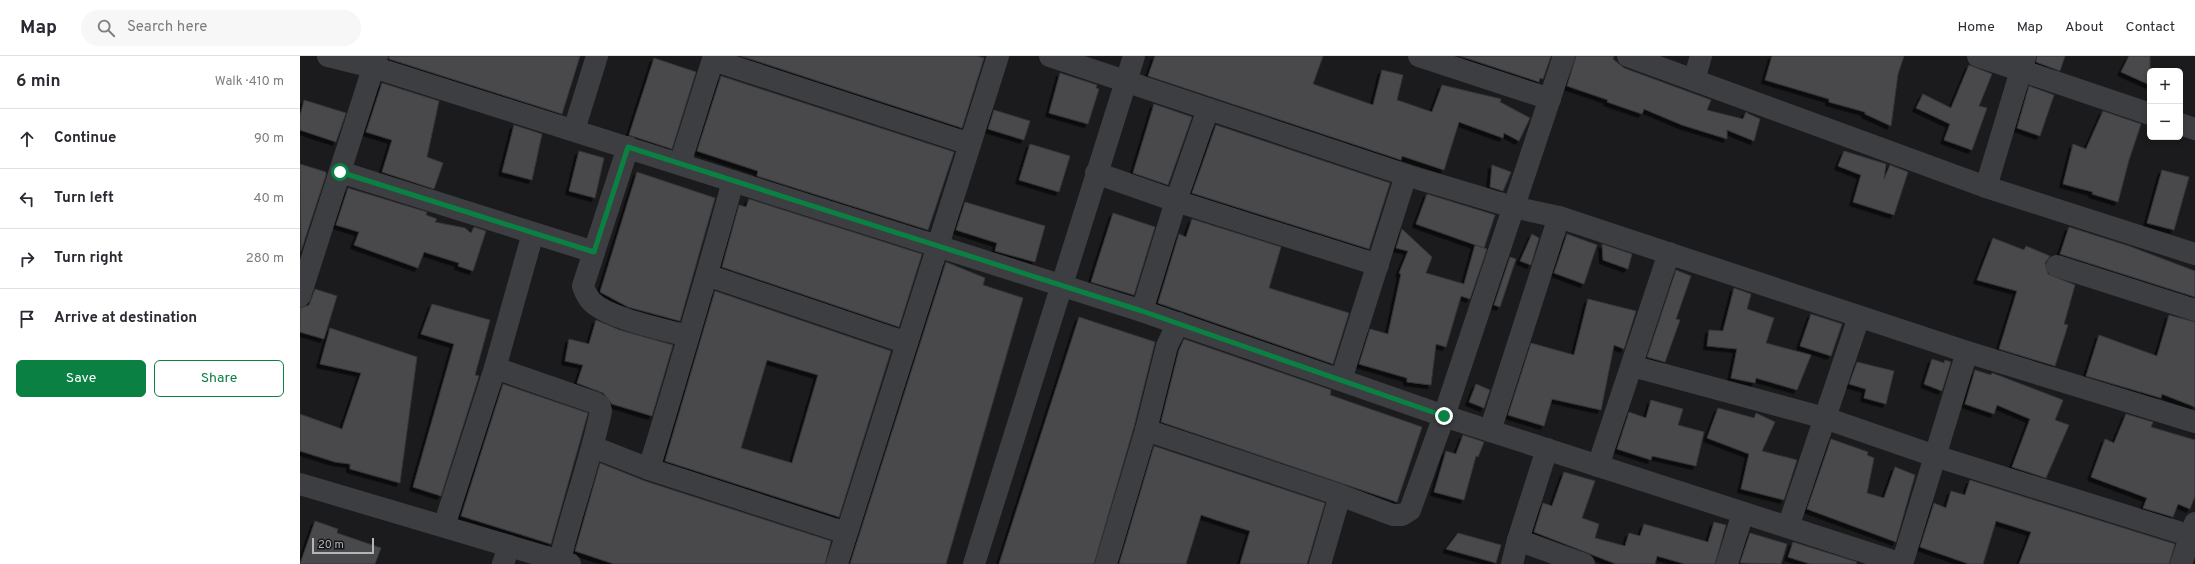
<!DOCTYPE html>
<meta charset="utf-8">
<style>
:root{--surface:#fff;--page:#f7f7f7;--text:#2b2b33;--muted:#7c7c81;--line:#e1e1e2;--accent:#0b8043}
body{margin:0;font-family:Overpass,sans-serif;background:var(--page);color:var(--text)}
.controls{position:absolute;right:12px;top:12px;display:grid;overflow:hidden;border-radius:6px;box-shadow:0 2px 6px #0003}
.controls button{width:36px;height:36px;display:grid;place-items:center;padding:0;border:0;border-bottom:1px solid var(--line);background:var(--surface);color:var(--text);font:20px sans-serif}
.scale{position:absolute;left:12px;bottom:10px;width:62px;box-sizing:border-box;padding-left:4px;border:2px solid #aeb6bb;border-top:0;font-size:11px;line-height:14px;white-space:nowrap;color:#aeb6bb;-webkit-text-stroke:3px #161618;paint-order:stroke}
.stop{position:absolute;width:12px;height:12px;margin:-9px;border:3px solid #0b8043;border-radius:50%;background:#fff}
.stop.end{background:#0b8043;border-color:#fff;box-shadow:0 1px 4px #0008}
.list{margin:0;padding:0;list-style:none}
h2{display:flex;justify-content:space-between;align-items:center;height:52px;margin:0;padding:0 16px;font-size:17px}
h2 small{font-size:13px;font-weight:400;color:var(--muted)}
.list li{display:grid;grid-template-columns:26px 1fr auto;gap:12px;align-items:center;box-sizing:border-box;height:60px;padding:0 16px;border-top:1px solid var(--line)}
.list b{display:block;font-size:15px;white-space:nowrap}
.list em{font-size:13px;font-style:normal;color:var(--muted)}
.actions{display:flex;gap:8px;padding:12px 16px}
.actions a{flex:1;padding:9px 0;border:1px solid var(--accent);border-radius:6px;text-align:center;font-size:14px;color:var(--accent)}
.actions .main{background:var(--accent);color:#fff}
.icon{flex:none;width:22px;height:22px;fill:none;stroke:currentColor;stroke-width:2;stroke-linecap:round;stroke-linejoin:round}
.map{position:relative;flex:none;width:1895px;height:508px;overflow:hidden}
header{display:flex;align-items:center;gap:24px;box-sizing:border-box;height:56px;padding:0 20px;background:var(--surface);border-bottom:1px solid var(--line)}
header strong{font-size:19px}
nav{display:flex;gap:22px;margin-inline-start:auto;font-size:14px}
.search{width:280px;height:36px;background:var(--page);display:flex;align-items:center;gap:10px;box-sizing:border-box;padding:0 14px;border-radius:22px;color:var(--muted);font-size:15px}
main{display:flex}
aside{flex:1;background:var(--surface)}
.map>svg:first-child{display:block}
.building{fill:#484a4c;stroke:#353638;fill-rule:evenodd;filter:url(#shadow)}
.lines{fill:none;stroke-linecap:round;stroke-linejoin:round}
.minor{stroke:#3c3e41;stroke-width:22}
.route{stroke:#0b8043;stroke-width:5}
</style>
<header>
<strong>Map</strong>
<div class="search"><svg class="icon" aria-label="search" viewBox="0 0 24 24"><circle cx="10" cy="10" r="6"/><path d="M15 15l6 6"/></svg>Search here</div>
<nav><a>Home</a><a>Map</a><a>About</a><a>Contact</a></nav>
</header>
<main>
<aside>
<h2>6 min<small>Walk · 410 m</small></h2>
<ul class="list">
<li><svg class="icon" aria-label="ahead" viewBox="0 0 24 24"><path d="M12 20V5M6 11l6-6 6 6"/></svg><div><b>Continue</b></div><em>90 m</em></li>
<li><svg class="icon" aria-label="left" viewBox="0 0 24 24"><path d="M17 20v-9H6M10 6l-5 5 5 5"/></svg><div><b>Turn left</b></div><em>40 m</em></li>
<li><svg class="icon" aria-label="right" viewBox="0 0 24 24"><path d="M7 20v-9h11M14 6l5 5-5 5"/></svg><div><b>Turn right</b></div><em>280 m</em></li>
<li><svg class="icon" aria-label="arrive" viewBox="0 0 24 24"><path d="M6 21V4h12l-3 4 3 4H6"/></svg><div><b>Arrive at destination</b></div></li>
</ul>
<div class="actions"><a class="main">Save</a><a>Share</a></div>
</aside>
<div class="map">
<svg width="1895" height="508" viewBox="0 0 1895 508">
<defs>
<filter id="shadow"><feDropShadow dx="-3.5" dy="3.5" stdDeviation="0" flood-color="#0009"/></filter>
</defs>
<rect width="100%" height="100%" fill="#1b1b1d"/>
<g class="building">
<path d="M 89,0 L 280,0 L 262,58 L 89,3 Z"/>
<path d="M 441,0 L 677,0 L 684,2 L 662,72 Z"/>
<path d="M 855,0 L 1023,0 L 1013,28 L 1073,49 L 1082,14 L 1103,19 L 1097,44 L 1132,56 L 1142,29 L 1201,43 L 1200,46 L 1230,62 L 1219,85 L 1204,77 L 1203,82 L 1159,66 L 1144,114 L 1102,100 L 1101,104 L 848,20 Z"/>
<path d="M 1160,0 L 1251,0 L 1243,23 L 1240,22 L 1239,26 Z"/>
<path d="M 1276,0 L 1314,0 L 1313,3 L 1324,12 L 1411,44 L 1407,54 L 1443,63 L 1446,56 L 1449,58 L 1460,63 L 1454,85 L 1427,74 L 1427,83 L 1382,69 L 1344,53 L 1342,58 L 1307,46 L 1308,44 L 1267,30 Z"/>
<path d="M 1472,0 L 1604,0 L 1598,18 L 1591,70 L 1565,58 L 1565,56 L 1529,46 L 1529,43 L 1465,24 Z"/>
<path d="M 1737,0 L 1765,0 L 1760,15 L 1736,6 Z"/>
<path d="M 1829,0 L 1850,0 L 1850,29 L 1821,16 Z"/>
<path d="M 354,2 L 396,16 L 372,93 L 329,79 Z"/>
<path d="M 1669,9 L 1692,18 L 1679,50 L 1687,52 L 1672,94 L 1644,84 L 1650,68 L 1616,52 L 1623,38 L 1651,52 Z"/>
<path d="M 760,17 L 797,29 L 796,32 L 799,33 L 788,68 L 749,57 Z"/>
<path d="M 421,20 L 654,96 L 628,174 L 457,120 L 458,115 L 397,95 Z"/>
<path d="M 82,27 L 139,45 L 127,101 L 143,107 L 134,133 L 82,116 L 92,84 L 66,76 Z"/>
<path d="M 1729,30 L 1754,39 L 1740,80 L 1717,72 Z"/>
<path d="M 4,44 L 46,57 L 36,86 L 0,74 L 0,60 Z"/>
<path d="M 854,48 L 892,61 L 868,129 L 833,117 Z"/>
<path d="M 694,54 L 730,65 L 724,84 L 688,73 Z"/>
<path d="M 1803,55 L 1841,68 L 1829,104 L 1818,146 L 1792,138 L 1793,136 L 1763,128 L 1773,88 L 1786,93 Z"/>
<path d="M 214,69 L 242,78 L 232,124 L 202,116 Z"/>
<path d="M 916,69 L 1090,127 L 1069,193 L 892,137 Z"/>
<path d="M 730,88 L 770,100 L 759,136 L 719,124 Z"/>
<path d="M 279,95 L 304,102 L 295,142 L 269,135 Z"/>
<path d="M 1544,95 L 1586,108 L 1584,123 L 1590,109 L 1608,116 L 1594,159 L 1553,146 L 1561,119 L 1538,110 Z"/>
<path d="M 0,108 L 26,116 L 26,119 L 1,195 Z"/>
<path d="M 1192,109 L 1211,116 L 1203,135 L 1190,131 Z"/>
<path d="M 1862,114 L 1889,121 L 1874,174 L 1847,167 Z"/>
<path d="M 337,116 L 415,142 L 380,265 L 328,251 L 300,236 Z"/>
<path d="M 48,132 L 127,156 L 126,159 L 137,163 L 135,166 L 165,172 L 171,177 L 174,171 L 186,175 L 173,215 L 158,210 L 159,207 L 124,196 L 118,212 L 54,189 L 59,176 L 36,169 Z"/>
<path d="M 1127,138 L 1195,159 L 1184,192 L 1116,168 Z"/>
<path d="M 449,143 L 622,198 L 599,271 L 422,211 L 439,149 L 446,151 Z"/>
<path d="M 665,146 L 745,170 L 735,206 L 695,195 L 697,187 L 656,174 Z"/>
<path d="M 813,157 L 855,171 L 834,239 L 791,226 Z"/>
<path d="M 892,163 L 981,191 L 969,232 L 1049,257 L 1033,308 L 858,247 L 879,178 L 886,181 Z"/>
<path d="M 1769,171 L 1829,190 L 1895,215 L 1895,241 L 1760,198 Z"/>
<path d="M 1102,173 L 1132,201 L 1126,217 L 1164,228 L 1175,189 L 1187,193 L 1170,243 L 1161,240 L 1146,291 L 1136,288 L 1131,329 L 1107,326 L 1107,322 L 1059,308 L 1070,273 L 1088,278 L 1101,218 L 1099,217 L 1108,195 L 1096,192 Z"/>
<path d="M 1232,178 L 1239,182 L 1231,209 L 1220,205 Z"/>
<path d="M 1267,178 L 1297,189 L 1284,228 L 1254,217 Z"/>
<path d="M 1693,182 L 1724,194 L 1726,190 L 1750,200 L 1745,207 L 1748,218 L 1775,229 L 1764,268 L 1768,269 L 1755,310 L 1699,293 L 1717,235 L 1677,224 Z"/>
<path d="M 1302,188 L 1332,198 L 1328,213 L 1303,204 Z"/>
<path d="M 1210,201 L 1216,203 L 1200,251 L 1194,249 Z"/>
<path d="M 646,206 L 685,222 L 683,229 L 723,242 L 646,508 L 550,508 Z"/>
<path d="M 1376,214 L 1391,220 L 1376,263 L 1380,264 L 1365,306 L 1347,301 Z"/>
<path d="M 1434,232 L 1451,238 L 1447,253 L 1474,262 L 1466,287 L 1511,299 L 1497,334 L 1456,322 L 1455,327 L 1431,322 L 1437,293 L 1407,290 L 1409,274 L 1423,275 Z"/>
<path d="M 15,233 L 37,240 L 24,283 L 0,276 L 0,252 L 9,249 Z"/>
<path d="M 415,235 L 591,295 L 539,461 L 365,405 ZM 467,304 L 518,319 L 492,407 L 441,392 Z"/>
<path d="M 1288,243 L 1336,255 L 1324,293 L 1314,289 L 1301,354 L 1252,343 L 1244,370 L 1208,359 L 1231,287 L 1274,299 Z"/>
<path d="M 132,248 L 190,264 L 175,319 L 179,320 L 141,440 L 113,431 L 154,288 L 121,278 Z"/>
<path d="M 1511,258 L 1542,268 L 1531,300 L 1500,290 Z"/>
<path d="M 1869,259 L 1895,266 L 1895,351 L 1862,338 L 1861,342 L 1786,320 L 1799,279 L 1857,300 Z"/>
<path d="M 779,261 L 855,286 L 834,371 L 794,508 L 699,508 Z"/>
<path d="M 296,264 L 320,274 L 373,289 L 352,360 L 312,348 L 303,337 L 277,327 L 283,309 L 265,305 L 269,283 L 289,288 Z"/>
<path d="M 30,272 L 117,301 L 100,427 L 50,413 L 50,408 L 35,406 L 0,395 L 0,358 L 42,373 L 61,317 L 20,308 Z"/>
<path d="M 884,283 L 1031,334 L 1030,339 L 1122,371 L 1097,446 L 861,366 L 879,294 Z"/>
<path d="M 1632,303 L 1644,307 L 1645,304 L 1651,306 L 1642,335 L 1624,328 Z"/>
<path d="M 1557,306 L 1594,315 L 1586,348 L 1564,342 L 1566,333 L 1549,328 Z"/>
<path d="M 1675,314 L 1691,319 L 1692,317 L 1695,318 L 1763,344 L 1755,364 L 1769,369 L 1746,422 L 1712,411 L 1730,363 L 1697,349 L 1694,358 L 1665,348 Z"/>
<path d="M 203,328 L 288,357 L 251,488 L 161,460 Z"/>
<path d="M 1176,328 L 1190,334 L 1184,352 L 1169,346 Z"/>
<path d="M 1351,344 L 1383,353 L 1378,369 L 1404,376 L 1396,410 L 1352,400 L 1351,404 L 1317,393 L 1329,356 L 1346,362 Z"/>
<path d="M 1418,352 L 1454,362 L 1456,357 L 1475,366 L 1462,395 L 1497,404 L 1484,444 L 1441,433 L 1449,398 L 1407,382 Z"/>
<path d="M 1826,358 L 1853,366 L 1851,371 L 1895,384 L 1895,440 L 1890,453 L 1878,448 L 1873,461 L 1843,452 L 1847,442 L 1791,421 L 1805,383 L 1814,387 Z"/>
<path d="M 1163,379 L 1184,386 L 1178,401 L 1176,400 L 1164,444 L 1134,436 L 1146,395 L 1156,398 Z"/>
<path d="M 1531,383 L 1568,396 L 1567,399 L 1574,402 L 1567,437 L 1584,442 L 1595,411 L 1615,419 L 1596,486 L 1507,453 Z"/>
<path d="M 854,390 L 1025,447 L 1007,508 L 940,508 L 950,475 L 901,459 L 886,508 L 819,508 Z"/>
<path d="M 300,407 L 345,425 L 531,485 L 525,508 L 314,508 L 275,495 Z"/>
<path d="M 1264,416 L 1295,425 L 1282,462 L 1299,468 L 1295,482 L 1325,490 L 1329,477 L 1340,480 L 1344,468 L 1408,486 L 1414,466 L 1426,469 L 1415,508 L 1385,508 L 1357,500 L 1355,508 L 1316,508 L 1234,476 L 1243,447 L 1252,450 Z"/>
<path d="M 1670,424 L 1875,488 L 1869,508 L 1719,508 L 1731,476 L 1696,465 L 1683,508 L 1669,508 L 1620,491 L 1634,447 L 1646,452 L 1651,435 L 1665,439 Z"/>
<path d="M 15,465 L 38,473 L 37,477 L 81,492 L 75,508 L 0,508 Z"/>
<path d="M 1158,477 L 1201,489 L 1196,507 L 1146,493 Z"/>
<path d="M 1450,477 L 1487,488 L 1481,508 L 1440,507 Z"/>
<path d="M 1493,486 L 1557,506 L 1556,508 L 1510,508 L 1488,501 Z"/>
</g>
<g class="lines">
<g class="minor">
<path d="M 28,0 L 73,11 L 842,255 L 1144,360 L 1602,508"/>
<path d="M 750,0 L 1106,119 L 1213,151 L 1259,161 L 1667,296 L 1895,366"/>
<path d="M 1119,0 L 1250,43"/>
<path d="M 1328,0 L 1686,131 L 1895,198"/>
<path d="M 1678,0 L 1850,58"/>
<path d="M 413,4 L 670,88"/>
<path d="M 1394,24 L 1401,0"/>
<path d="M 1880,68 L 1895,73"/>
<path d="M 274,74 L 297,0"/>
<path d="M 328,91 L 283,230 C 285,236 287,241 292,246 C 310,263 363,273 387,280"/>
<path d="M 380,108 L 414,0"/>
<path d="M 40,116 L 294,196"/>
<path d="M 796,117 L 876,145 L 1078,209"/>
<path d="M 1686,131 L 1725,1"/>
<path d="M 1757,210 L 1895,254"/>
<path d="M 407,219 L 607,287"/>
<path d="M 0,240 L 77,0"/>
<path d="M 842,255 L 876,145 L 908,53"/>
<path d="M 1332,310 L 1525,362 L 1635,400 L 1891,480"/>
<path d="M 195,312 L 296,347 L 300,350 L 301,355 C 290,406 272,454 260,504"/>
<path d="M 1041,324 L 1106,119"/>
<path d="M 846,374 L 1040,439 L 1093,459 L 1102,459 L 1110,454 L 1144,360 L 1264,0"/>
<path d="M 1190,375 L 1259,161"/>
<path d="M 293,391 L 349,413 L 546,477"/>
<path d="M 1298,410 L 1369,197"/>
<path d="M 349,413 C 378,317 407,221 433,125"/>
<path d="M 0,428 L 270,508"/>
<path d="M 144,470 L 195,312 L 233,177"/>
<path d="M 1488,471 L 1559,261"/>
<path d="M 1218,484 L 1284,508"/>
<path d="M 203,508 L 209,490"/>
<path d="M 537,508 L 698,0"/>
<path d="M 674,508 L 834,0"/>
<path d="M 806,508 L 846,374 L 867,290 L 878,267"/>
<path d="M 1020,508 L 1040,439"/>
<path d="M 1212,508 L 1218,484 L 1247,393"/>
<path d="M 1427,508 L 1443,457"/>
<path d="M 1602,508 L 1667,296"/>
<path d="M 1881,508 L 1895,467"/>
</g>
</g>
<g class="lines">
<path class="route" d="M 40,116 L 294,196 L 328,91 L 842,255 L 1144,360"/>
</g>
</svg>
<div class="controls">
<button>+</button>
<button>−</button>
</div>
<div class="scale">20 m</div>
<div class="stop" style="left:40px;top:116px"></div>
<div class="stop end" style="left:1144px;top:360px"></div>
</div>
</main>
